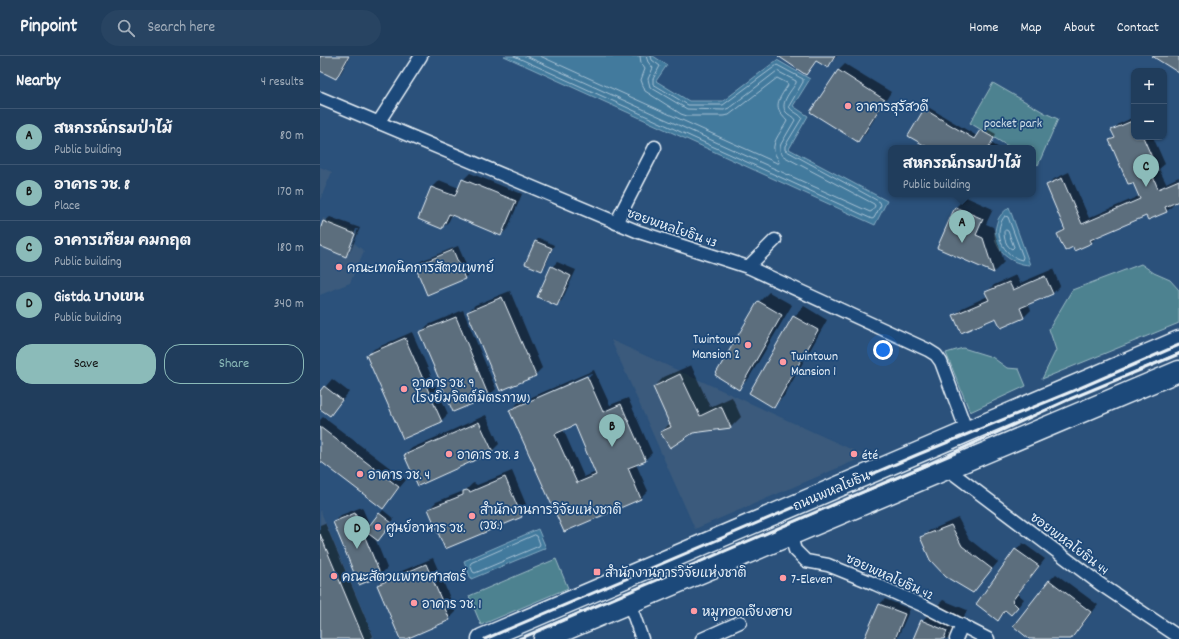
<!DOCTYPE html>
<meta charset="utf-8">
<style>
:root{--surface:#203d5c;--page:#284462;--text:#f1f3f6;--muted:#a2aebb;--line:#3d5672;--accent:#8bbbb9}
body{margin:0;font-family:Dekko,"Playpen Sans Thai",sans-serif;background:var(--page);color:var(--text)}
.controls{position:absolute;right:12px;top:12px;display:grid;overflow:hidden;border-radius:8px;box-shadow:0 1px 3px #0004}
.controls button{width:36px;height:36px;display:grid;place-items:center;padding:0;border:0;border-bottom:1px solid var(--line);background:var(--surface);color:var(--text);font:20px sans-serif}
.you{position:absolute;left:563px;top:294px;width:14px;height:14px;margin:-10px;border:3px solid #fff;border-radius:50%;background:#1a73e8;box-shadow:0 0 0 6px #1a73e833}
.badge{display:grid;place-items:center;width:26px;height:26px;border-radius:50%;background:var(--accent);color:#111;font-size:13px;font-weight:700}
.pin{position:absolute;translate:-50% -33px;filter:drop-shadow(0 1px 2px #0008)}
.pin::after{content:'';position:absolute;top:21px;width:14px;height:12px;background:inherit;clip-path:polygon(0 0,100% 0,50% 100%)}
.popup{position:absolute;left:568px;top:89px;width:148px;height:52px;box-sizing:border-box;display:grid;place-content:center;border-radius:8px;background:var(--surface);filter:drop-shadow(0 1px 3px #0005);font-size:13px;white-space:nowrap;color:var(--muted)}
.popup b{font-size:15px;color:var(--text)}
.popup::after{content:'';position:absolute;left:50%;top:100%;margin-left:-8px;border:8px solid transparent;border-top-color:var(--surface)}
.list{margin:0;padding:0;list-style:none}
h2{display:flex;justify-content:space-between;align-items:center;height:52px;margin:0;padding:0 16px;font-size:17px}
h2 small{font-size:13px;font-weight:400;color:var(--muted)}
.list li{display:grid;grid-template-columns:26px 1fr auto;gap:12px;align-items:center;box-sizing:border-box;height:56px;padding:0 16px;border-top:1px solid var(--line)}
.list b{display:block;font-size:15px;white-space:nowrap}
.list p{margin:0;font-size:13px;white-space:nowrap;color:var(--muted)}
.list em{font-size:13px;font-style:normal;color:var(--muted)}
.actions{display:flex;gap:8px;padding:12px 16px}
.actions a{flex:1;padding:9px 0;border:1px solid var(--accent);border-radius:16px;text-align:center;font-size:14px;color:var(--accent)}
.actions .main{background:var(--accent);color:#111}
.icon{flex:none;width:22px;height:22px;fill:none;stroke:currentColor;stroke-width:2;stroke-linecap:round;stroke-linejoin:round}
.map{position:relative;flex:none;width:859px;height:583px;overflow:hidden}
header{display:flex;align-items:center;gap:24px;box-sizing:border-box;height:56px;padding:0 20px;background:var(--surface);border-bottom:1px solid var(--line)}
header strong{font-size:19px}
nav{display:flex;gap:22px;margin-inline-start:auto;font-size:14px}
.search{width:280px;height:36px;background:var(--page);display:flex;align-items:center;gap:10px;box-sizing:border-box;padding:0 14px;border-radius:22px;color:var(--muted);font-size:15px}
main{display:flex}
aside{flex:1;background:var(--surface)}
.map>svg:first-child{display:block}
.built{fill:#3a5a7c}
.green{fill:#4e8290;stroke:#9bbac4}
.water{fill:#427a9d;stroke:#84aac1}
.shadow{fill:#0007;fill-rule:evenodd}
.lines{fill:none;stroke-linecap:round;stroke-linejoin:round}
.shore{stroke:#a6c1d4;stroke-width:1}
.building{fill:#5c6e7d;stroke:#e8f1f8;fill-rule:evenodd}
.street-casing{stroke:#e8f1f8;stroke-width:15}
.primary-casing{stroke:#e8f1f8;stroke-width:23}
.street{stroke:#1f4a7a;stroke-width:12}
.primary{stroke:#1f4a7a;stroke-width:20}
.rail{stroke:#e8f1f8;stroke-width:3}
.poi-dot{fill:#ff9aa2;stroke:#1f4a7a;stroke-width:1.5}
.labels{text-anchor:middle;stroke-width:3.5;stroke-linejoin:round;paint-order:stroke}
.poi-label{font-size:13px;fill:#e8f1f8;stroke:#1f4a7a;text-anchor:start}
.park-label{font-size:13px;fill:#d1e0e8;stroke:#1f4a7a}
.street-label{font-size:13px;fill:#e8f1f8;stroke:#1f4a7a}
</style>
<header>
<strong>Pinpoint</strong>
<div class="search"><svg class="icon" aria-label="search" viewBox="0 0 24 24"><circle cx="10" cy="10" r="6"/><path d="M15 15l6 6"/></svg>Search here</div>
<nav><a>Home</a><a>Map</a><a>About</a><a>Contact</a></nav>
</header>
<main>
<aside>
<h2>Nearby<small>4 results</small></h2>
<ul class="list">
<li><span class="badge">A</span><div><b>สหกรณ์กรมป่าไม้</b><p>Public building</p></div><em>80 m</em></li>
<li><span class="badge">B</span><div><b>อาคาร วช. 8</b><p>Place</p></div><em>170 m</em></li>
<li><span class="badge">C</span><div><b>อาคารเทียม คมกฤต</b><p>Public building</p></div><em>180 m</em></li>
<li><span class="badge">D</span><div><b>Gistda บางเขน</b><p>Public building</p></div><em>340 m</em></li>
</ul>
<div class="actions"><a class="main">Save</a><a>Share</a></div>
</aside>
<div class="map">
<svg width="859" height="583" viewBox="0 0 859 583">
<rect width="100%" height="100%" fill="#2b517b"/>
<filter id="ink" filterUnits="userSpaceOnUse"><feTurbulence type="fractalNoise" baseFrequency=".025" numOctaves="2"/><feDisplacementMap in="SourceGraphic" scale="8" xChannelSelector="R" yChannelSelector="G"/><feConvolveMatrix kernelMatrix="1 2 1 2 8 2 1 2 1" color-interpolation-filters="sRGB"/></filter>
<g filter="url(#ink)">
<g class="built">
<path d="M 0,111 L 12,116 L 0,144 Z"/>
<path d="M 3,162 L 37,176 L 33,186 L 44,195 L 30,227 L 0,239 L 0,170 Z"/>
<path d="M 291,284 L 546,400 L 375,473 Z"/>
<path d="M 0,454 L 1,456 L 55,583 L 0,583 Z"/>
</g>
<g class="green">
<path d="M 673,27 L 725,57 L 738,63 L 718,109 L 713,105 L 713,92 L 691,92 L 650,67 Z"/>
<path d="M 821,208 L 834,217 L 850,224 L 859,234 L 859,267 L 722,323 L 736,294 L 729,273 L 752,234 Z"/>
<path d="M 643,292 L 672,301 L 687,312 L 699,313 L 706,330 L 650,356 L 626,297 Z"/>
<path d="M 236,503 L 248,532 L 161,569 L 149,540 Z"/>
</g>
<g class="water">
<path d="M 184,0 L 333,0 L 347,9 L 336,25 L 369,45 L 403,45 L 457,4 L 490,23 L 473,50 L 488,60 L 469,93 L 567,145 L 555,169 Z"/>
<path d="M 689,151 L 710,209 C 691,208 674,196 675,175 C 676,170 677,164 680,160 C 682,157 686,154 689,151 Z"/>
<path d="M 218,473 L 226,492 L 151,523 L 144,505 Z"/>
</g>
<g class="shadow">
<path d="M 0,0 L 30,0 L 21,17 L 16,22 L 0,13 Z"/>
<path d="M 460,0 L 517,0 L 507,11 L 497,4 L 486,18 Z"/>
<path d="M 525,8 L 571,36 L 545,78 L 538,85 L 518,15 Z"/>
<path d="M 608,51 L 657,80 L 664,71 L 676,78 L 671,87 L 679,92 L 611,92 L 605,54 Z"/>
<path d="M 814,61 L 814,81 L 833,81 L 845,108 L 839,113 L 846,127 L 859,121 L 859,144 L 853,147 L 854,148 L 847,155 L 827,159 L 778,179 L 771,187 L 753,190 L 739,178 L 745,171 L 727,130 L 734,123 L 749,116 L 769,162 L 819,140 L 813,125 L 790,84 L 795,80 L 792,75 L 799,68 Z"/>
<path d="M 150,117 L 202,138 L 188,172 L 181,179 L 132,158 L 129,165 L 122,172 L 99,163 L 112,131 L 119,124 L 139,132 L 143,124 Z"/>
<path d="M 646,141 L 673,153 L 666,168 L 673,171 L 684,206 L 674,216 L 618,191 L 636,151 Z"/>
<path d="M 10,161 L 40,172 L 31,194 L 26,200 L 0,189 L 0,177 L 4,166 ZM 36,173 L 38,173 L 30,195 L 28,195 Z"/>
<path d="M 219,182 L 234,189 L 225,211 L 221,214 L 206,207 L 216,185 Z"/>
<path d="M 138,190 L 150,217 L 144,222 L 96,211 L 101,205 Z"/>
<path d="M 237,206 L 256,214 L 242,244 L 237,249 L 232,211 Z"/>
<path d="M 733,213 L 740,230 L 733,237 L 708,247 L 711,254 L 704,261 L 681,270 L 677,260 L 635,259 L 642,252 L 668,240 L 667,236 L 674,229 L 696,219 L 700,227 Z"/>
<path d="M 190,235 L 222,312 L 215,319 L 148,256 L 155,249 Z"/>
<path d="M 449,236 L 472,249 L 429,322 L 419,332 L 439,246 Z"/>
<path d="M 484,250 L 507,264 L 464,340 L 454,350 L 474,261 Z"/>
<path d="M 143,254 L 176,333 L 169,340 L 134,355 L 101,276 L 108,269 Z"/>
<path d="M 92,276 L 128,358 L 121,365 L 47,300 L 54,293 Z"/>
<path d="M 371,309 L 390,351 L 412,341 L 421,361 L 411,371 L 373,376 L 342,376 L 350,367 L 334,331 L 344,321 Z"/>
<path d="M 274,314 L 290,349 L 308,342 L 332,397 L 325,404 L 316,408 L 328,435 L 321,442 L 244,475 L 191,354 L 198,347 ZM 271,317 L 272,319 L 198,352 L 198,350 ZM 255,368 L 276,416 L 264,421 L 243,373 Z"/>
<path d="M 12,323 L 29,336 L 10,359 L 0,351 L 0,337 Z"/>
<path d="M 166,359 L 179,388 L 172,395 L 85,399 L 92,392 Z"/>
<path d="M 3,361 L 86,424 L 63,451 L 0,403 L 0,364 Z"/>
<path d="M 192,415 L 208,453 L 201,460 L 109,453 L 116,446 L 146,434 L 152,428 L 154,427 L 157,429 Z"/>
<path d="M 42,451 L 50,470 L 63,454 L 74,463 L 61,481 L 55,482 L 67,512 L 60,519 L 14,466 L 21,459 Z"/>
<path d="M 638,462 L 649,483 L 678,506 L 653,536 L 602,482 L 609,475 Z"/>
<path d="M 5,467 L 53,580 L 50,583 L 0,583 L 0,469 Z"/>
<path d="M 703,487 L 725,503 L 698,538 L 704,543 L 698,551 L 691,558 L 687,554 L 678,564 L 657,548 L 696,494 Z"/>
<path d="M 113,502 L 136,556 L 129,563 L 81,583 L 58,529 L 65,522 Z"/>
<path d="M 736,518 L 778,549 L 751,583 L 711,583 L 729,525 Z"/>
<path d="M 565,543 L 590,553 L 577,583 L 546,582 L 560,548 Z"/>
<path d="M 623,544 L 647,554 L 635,583 L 594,583 L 602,565 Z"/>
</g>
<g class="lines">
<g class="shore">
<path d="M 194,0 L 552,163 L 554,162 L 561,149 L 560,146 L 465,94 L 465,90 L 482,62 C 479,57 471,56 469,50 L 483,26 L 483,23 L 457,9 L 403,49 L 368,49 L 333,28 L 333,23 L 340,10 L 332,4 L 331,0"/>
<path d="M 206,0 L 550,156 L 552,155 L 555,150 L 554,148 L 465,101 C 460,98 459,94 461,88 L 475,64 C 473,60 468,59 466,56 C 459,47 472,34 476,27 L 476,25 L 457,15 L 409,52 L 404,54 L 367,53 L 330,31 L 328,23 L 333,12 L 328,6 L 326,0"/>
<path d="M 220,0 L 457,107 L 459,107 C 459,103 455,100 454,95 C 452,84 463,74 467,65 C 453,50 457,46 468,29 L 467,27 L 457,22 L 409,59 L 403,60 L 367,60 L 361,58 L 325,35 L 321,24 L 325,13 L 321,7 L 320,0"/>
<path d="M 685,160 L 688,161 L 703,201 L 702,204 C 683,200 671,176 685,160 Z"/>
<path d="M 686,174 L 688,175 L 694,191 L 692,193 C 686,190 684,183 684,176 Z"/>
<path d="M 215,479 L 217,480 L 220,488 L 219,490 L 155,517 L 153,516 L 150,509 L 151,507 Z"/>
</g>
</g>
<g class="building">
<path d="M 0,0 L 29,0 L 16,23 L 0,15 Z"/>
<path d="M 458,0 L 515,0 L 508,12 L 496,5 L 486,19 Z"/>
<path d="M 832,0 L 859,0 L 859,17 Z"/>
<path d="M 518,14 L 565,44 L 538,86 L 490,56 Z"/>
<path d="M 604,53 L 654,83 L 660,74 L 674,82 L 669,91 L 670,92 L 609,92 L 588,80 Z"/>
<path d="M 812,65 L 814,69 L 814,81 L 823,81 L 838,115 L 832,118 L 838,133 L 859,124 L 859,145 L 845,151 L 847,156 L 828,164 L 826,160 L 770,184 L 772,187 L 754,195 L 753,191 L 745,195 L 737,178 L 745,174 L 726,129 L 742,122 L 762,168 L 820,143 L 813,127 L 808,128 L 789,84 L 795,82 L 791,74 Z"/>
<path d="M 142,123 L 196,145 L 181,180 L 129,158 L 122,173 L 98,163 L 111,131 L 135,140 Z"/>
<path d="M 635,151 L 663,163 L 656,179 L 663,182 L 674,217 L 617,192 Z"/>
<path d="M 3,165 L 35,178 L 26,201 L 0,190 L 0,174 Z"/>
<path d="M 215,185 L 232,192 L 222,215 L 205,208 Z"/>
<path d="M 133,194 L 145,223 L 107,239 L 95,210 Z"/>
<path d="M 231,210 L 251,220 L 237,250 L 217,241 Z"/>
<path d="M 725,220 L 733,238 L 700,252 L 704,262 L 681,272 L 676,262 L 641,277 L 633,259 L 669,244 L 665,236 L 689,226 L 693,234 Z"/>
<path d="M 182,241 L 216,320 L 180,335 L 147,256 Z"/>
<path d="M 438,245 L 462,259 L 419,334 L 395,319 Z"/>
<path d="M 473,260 L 498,274 L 454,352 L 429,337 Z"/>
<path d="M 136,261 L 169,341 L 133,356 L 99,276 Z"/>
<path d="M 85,282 L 122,366 L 83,383 L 46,299 Z"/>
<path d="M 360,318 L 380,360 L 401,350 L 411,372 L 373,377 L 350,392 L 340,376 L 351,371 L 333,331 Z"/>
<path d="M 267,320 L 283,356 L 301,348 L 326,405 L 308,412 L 321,443 L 244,476 L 189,354 ZM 255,369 L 276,419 L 257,427 L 235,378 Z"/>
<path d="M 4,330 L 22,344 L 10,360 L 0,353 L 0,335 Z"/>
<path d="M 159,366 L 173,396 L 98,430 L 84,399 Z"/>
<path d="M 0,371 L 79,431 L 63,453 L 0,405 Z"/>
<path d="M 185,421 L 202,461 L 125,493 L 108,453 L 143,439 L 143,435 L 147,434 L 150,436 Z"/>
<path d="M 35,457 L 61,520 L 39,529 L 13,466 Z"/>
<path d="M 59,457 L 72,467 L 58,485 L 45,475 Z"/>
<path d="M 631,469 L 642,490 L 672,513 L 653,537 L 626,521 L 610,504 L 600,481 Z"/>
<path d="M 0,478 L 44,583 L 0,583 Z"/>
<path d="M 695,493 L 719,510 L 692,545 L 698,551 L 691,559 L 685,554 L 678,565 L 656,548 Z"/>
<path d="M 106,508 L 130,564 L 86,583 L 80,583 L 57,529 Z"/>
<path d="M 729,524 L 771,556 L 751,583 L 709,583 L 693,570 Z"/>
<path d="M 559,548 L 585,558 L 575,583 L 544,583 Z"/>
<path d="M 601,564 L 627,575 L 624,583 L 593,583 Z"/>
</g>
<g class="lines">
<defs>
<g id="street">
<path d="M 0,42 L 319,176 L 428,211 L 608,294 L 616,299 L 621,306 L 647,376"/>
<path d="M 58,67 L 101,0"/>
<path d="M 296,167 L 335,91"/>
<path d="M 428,211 L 455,184"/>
<path d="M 626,412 L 780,528 L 859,581"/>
<path d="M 470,478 L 475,494 L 486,505 L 508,509 L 555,528 L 604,550 L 668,583"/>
<path d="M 309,546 L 322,583"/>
<path d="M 382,583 L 420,566"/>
<path d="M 636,583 L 642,569"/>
</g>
<g id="primary">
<path d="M 162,583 L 859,285"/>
<path d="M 224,583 L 859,315"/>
</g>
</defs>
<use href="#street" class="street-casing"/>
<use href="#primary" class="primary-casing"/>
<use href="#street" class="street"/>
<use href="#primary" class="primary"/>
<g class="rail">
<path d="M 165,583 L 599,398 L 753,335 L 859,289"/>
<path d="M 199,583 L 606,409 L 750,343 L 859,298"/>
</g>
</g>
</g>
<g class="poi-dot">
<circle cx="528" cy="50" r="4"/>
<circle cx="19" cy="211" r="4"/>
<circle cx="428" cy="289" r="4"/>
<circle cx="463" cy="306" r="4"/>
<circle cx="84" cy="333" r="4"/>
<circle cx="129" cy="398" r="4"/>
<circle cx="534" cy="398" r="4"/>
<circle cx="40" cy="418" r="4"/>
<circle cx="152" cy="460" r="4"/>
<circle cx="58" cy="471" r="4"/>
<rect x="273" y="512" width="8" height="8" rx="2"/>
<circle cx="14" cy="520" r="4"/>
<circle cx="463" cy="522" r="4"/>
<circle cx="94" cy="547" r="4"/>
<circle cx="374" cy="555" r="4"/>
</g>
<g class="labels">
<g class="poi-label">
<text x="536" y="55">อาคารสุรัสวดี</text>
<text x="27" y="216">คณะเทคนิคการสัตวแพทย์</text>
<text x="420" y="287" text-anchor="end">Twintown<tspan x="420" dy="15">Mansion 2</tspan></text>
<text x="471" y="304">Twintown<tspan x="471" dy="15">Mansion 1</tspan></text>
<text x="92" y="331">อาคาร วช. 9<tspan x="92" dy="15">(โรงยิมจิตต์มิตรภาพ)</tspan></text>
<text x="137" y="403">อาคาร วช. 3</text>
<text x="542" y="403">été</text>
<text x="48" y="423">อาคาร วช. 4</text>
<text x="160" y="458">สำนักงานการวิจัยแห่งชาติ<tspan x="160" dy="15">(วช.)</tspan></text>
<text x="66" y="476">ศูนย์อาหาร วช.</text>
<text x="285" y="521">สำนักงานการวิจัยแห่งชาติ</text>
<text x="22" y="525">คณะสัตวแพทยศาสตร์</text>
<text x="471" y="527">7-Eleven</text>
<text x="102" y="552">อาคาร วช. 1</text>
<text x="382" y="560">หมูทอดเจียงฮาย</text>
</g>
<g class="park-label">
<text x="693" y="71">pocket park</text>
</g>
<g class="street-label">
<text transform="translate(352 171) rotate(19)" y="5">ซอยพหลโยธิน 43</text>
<text transform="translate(511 434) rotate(-23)" y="5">ถนนพหลโยธิน</text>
<text transform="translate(750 487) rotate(37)" y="5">ซอยพหลโยธิน 44</text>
<text transform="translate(570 520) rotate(24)" y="5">ซอยพหลโยธิน 42</text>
</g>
</g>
</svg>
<div class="controls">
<button>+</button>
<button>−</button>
</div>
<div class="you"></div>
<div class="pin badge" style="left:642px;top:187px">A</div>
<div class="popup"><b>สหกรณ์กรมป่าไม้</b>Public building</div>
<div class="pin badge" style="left:292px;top:391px">B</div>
<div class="pin badge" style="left:826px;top:131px">C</div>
<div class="pin badge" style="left:37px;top:493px">D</div>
</div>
</main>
